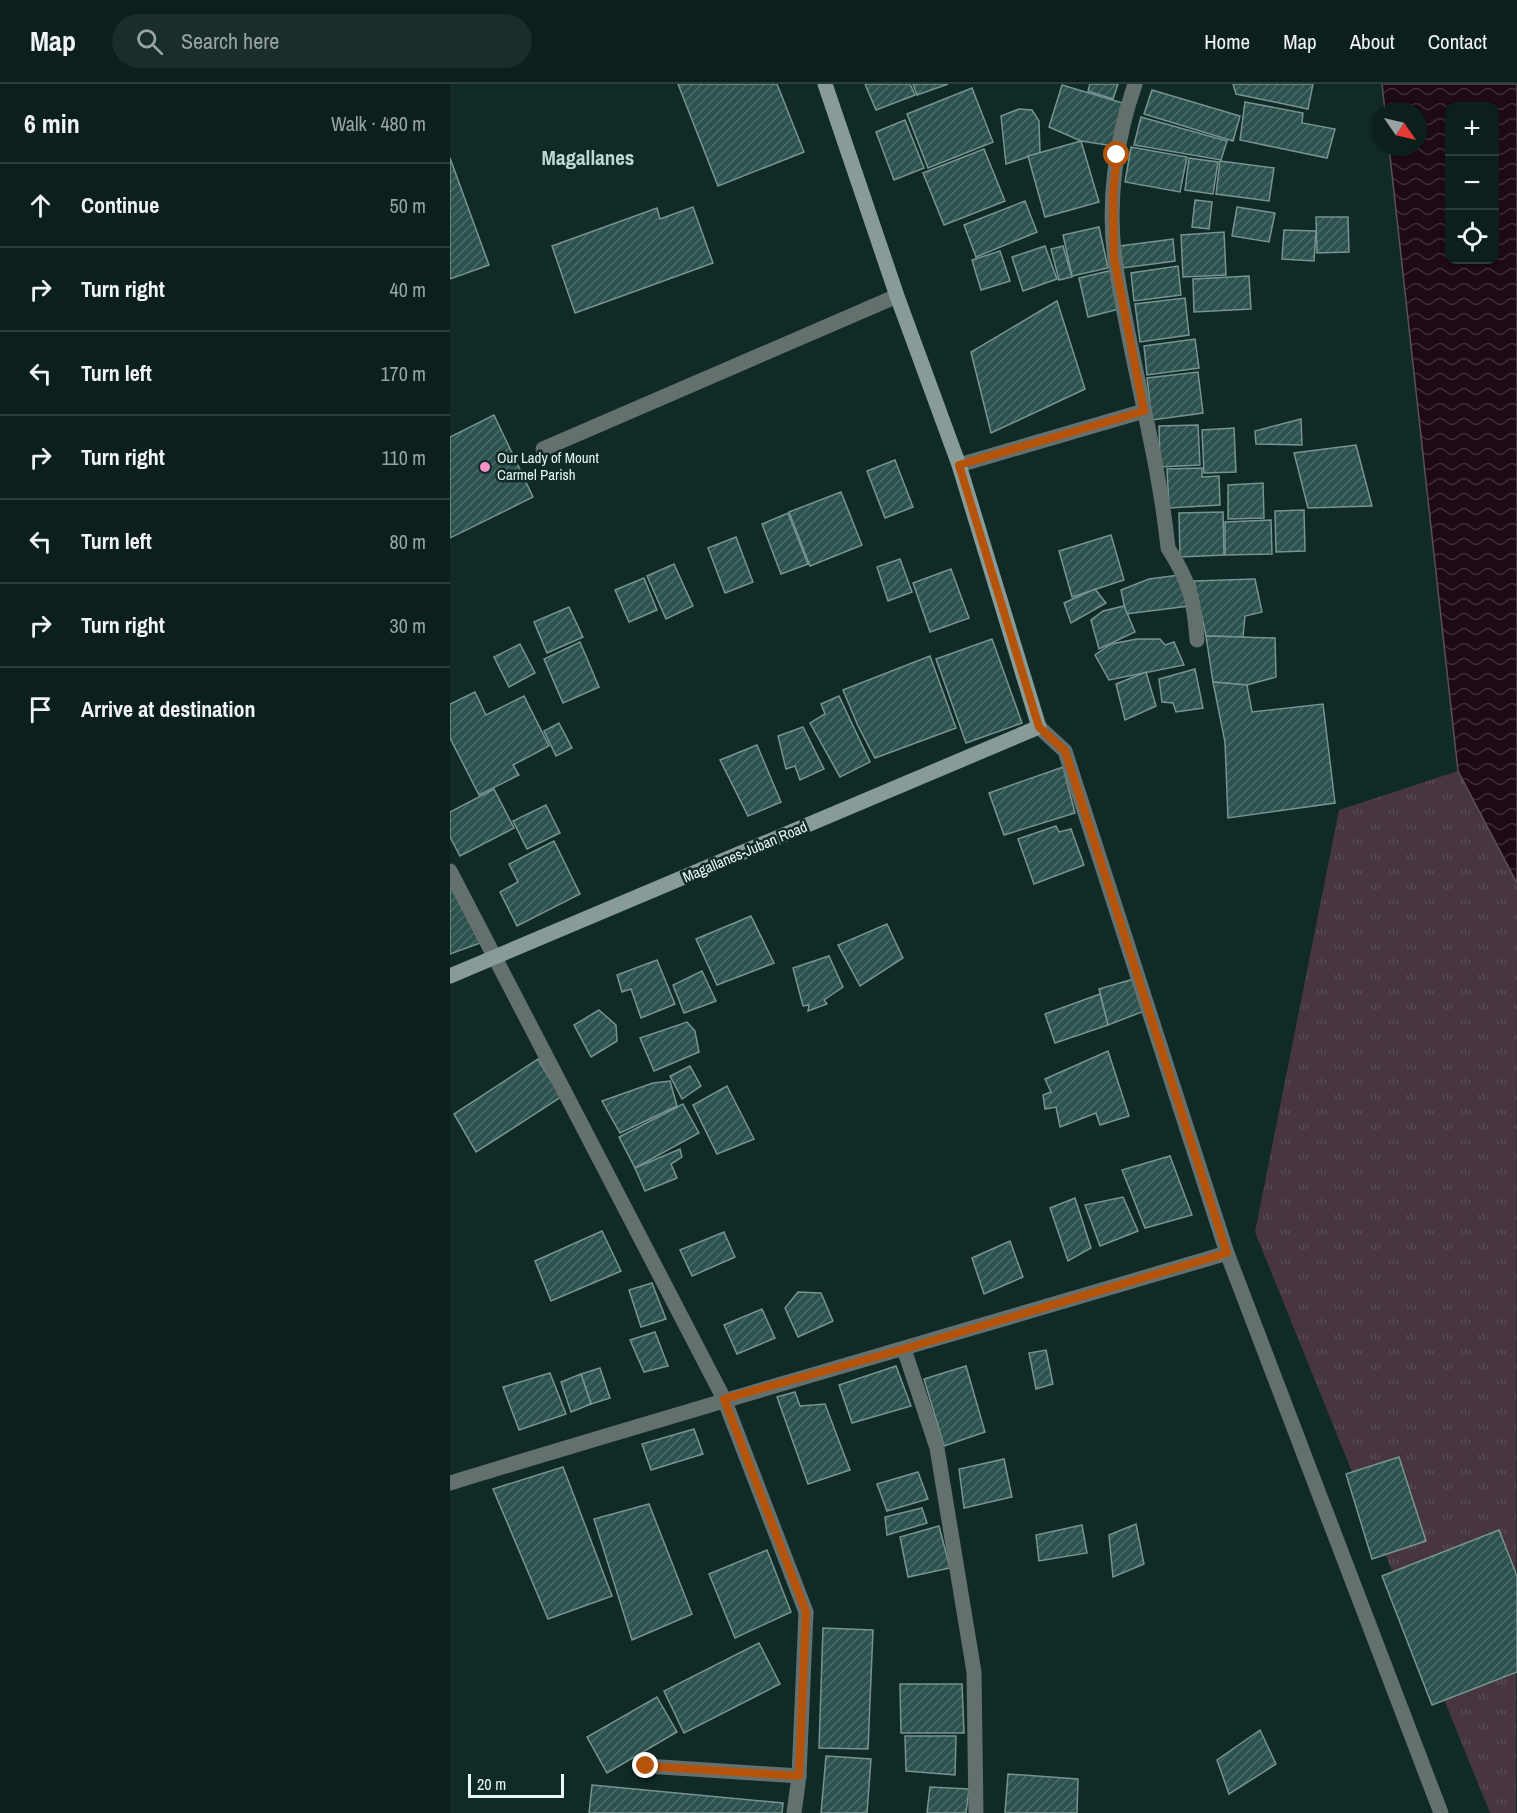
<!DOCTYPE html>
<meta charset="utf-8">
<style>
:root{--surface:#0b201d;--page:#192d2a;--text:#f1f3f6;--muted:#9aa3a4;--line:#2b3e3b}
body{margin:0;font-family:"Archivo Narrow",sans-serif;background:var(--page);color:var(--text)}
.controls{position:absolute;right:18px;top:18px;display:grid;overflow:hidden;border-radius:12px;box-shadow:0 2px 4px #0004}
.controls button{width:54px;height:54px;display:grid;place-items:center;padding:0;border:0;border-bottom:2px solid var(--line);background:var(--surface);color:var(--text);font:30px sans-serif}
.compass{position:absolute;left:923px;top:18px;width:54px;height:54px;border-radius:50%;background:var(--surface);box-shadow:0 2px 4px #0004;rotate:124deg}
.scale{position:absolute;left:18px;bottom:15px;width:96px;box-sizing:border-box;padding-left:6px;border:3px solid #e6f6f4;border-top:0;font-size:16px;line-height:21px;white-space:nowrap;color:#e6f6f4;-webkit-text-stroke:4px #0f2a27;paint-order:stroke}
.stop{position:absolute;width:18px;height:18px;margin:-14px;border:4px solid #b45309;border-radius:50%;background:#fff}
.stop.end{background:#b45309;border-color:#fff;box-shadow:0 2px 6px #0008}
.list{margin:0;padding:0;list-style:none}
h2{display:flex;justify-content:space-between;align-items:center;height:78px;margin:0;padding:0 24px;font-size:26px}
h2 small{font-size:20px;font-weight:400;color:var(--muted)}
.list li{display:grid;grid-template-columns:39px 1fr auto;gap:18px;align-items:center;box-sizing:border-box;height:84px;padding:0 24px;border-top:2px solid var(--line)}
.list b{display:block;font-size:22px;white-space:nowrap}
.list em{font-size:20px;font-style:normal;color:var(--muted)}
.icon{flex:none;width:33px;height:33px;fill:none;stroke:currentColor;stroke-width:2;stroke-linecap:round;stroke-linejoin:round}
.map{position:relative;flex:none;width:1067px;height:1729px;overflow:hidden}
header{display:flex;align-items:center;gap:36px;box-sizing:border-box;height:84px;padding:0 30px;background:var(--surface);border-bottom:2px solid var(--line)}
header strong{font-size:28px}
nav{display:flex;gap:33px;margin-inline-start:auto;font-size:21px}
.search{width:420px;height:54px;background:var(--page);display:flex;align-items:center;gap:15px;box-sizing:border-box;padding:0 21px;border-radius:33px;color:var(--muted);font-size:22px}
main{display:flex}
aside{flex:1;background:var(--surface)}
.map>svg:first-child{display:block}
.grass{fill:url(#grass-tufts)}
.water{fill:url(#water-waves);stroke:#5a5058;stroke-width:1.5;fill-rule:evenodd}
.building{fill:url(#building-hatch);stroke:#779490;stroke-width:1.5}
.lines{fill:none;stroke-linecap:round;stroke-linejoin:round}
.lane{stroke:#64706e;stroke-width:15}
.street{stroke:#64706e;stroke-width:15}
.secondary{stroke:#879b98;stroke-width:15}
.route{stroke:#b45309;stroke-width:8}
.poi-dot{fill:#f98fc9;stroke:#0f2a27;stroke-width:2}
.labels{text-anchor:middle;stroke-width:5;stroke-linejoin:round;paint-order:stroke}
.poi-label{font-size:15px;fill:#e6f6f4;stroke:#0f2a27;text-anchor:start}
.street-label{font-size:15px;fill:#e6f6f4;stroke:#0f2a27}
.district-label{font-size:21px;font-weight:bold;fill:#bbd9d5;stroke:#0f2a27}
</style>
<header>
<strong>Map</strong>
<div class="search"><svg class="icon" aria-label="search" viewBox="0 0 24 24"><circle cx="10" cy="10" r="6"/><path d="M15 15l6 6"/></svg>Search here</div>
<nav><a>Home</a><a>Map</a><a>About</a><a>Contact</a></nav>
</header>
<main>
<aside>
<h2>6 min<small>Walk · 480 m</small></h2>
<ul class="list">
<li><svg class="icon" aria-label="ahead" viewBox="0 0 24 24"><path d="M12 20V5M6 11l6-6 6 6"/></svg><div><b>Continue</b></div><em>50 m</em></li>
<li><svg class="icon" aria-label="right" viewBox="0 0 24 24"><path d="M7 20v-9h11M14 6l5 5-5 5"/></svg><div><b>Turn right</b></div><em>40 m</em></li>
<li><svg class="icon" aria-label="left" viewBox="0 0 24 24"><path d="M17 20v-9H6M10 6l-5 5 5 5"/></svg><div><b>Turn left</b></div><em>170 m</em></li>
<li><svg class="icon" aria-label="right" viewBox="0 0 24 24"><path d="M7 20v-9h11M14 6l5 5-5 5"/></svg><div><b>Turn right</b></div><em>110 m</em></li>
<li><svg class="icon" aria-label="left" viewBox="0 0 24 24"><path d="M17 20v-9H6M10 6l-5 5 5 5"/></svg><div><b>Turn left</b></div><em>80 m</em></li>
<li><svg class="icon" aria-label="right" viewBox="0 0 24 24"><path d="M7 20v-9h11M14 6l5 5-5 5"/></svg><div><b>Turn right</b></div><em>30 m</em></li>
<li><svg class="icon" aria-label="arrive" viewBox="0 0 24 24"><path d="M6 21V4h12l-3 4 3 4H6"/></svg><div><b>Arrive at destination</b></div></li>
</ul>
</aside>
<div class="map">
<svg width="1067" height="1729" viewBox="0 0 1067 1729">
<defs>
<pattern id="grass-tufts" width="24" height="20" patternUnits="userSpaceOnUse" patternTransform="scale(1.5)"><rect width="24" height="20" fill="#47363f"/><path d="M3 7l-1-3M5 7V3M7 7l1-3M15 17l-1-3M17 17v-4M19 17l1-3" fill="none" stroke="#594a52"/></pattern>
<pattern id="water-waves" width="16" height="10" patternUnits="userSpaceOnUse" patternTransform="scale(1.5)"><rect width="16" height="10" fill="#1e0915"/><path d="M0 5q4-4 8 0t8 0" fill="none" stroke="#3f2d38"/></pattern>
<pattern id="building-hatch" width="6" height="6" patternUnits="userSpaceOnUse" patternTransform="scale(1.5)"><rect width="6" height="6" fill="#2d514d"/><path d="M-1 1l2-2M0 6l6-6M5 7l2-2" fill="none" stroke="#4b6b67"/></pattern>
</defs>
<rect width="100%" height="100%" fill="#0f2a27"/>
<path class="grass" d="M 1008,687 L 1067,799 L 1066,1729 L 1040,1729 L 805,1148 L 889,726 Z"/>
<path class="water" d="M 932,0 L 1067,0 L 1067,799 L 1008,687 L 939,63 L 968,63 L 968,27 L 935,27 ZM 1000,22 L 1044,22 L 1044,176 L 1000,176 Z"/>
<g class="building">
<path d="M 228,0 L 327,0 L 354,68 L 268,102 Z"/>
<path d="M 415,0 L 460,0 L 465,11 L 426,26 Z"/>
<path d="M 463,0 L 498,0 L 467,11 Z"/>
<path d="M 640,0 L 668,0 L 663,15 L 638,7 Z"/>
<path d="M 783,0 L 863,0 L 858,25 L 786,10 Z"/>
<path d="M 612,1 L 676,20 L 663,62 L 631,57 L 599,43 Z"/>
<path d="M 522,4 L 543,58 L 478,84 L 457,30 Z"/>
<path d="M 702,6 L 790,32 L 783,57 L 694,30 Z"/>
<path d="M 795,18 L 853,29 L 852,39 L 885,45 L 877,74 L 790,56 Z"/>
<path d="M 569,25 L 582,26 L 589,37 L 590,69 L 556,80 L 551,32 Z"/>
<path d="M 691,33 L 777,57 L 771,76 L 684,61 Z"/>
<path d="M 455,36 L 474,84 L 444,96 L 426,48 Z"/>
<path d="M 631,57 L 649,118 L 595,133 L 578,72 Z"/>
<path d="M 681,63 L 737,73 L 730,108 L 675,98 Z"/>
<path d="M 534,65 L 555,117 L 494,141 L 473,89 Z"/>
<path d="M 0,74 L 39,181 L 0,195 Z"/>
<path d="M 739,74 L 768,78 L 763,110 L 735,106 Z"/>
<path d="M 770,77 L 824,84 L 819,117 L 766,110 Z"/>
<path d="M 745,116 L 762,118 L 759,145 L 742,143 Z"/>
<path d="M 575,117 L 587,148 L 526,173 L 514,141 Z"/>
<path d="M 243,123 L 263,179 L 125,229 L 102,162 L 207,124 L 210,135 Z"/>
<path d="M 787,123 L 825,129 L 819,158 L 782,152 Z"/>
<path d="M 866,133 L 898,133 L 899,168 L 867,169 Z"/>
<path d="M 649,143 L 658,184 L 622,192 L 613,151 Z"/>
<path d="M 834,146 L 866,147 L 864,177 L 832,175 Z"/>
<path d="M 774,148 L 776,191 L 733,193 L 731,151 Z"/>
<path d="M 723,155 L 725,177 L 673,184 L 670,162 Z"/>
<path d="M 595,162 L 607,195 L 573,207 L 562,173 Z"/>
<path d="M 613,162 L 622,193 L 609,196 L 601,165 Z"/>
<path d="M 550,167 L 560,197 L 531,206 L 522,176 Z"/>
<path d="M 728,182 L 731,211 L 684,217 L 681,189 Z"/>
<path d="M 663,186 L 673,224 L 638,233 L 629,194 Z"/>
<path d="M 799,192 L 801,225 L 744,228 L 743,195 Z"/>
<path d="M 735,214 L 739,251 L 690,258 L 685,220 Z"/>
<path d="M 607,217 L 635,305 L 541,349 L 521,268 Z"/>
<path d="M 745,255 L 749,284 L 697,291 L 694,262 Z"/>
<path d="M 748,288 L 753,329 L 702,336 L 697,294 Z"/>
<path d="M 44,331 L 83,413 L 0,454 L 0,353 Z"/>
<path d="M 851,335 L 852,361 L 806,360 L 805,347 Z"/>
<path d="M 748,341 L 750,381 L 710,383 L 709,342 Z"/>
<path d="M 784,344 L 786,388 L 754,389 L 752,346 Z"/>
<path d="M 906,361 L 922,422 L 858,424 L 844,369 Z"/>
<path d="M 445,376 L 463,423 L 435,434 L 417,387 Z"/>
<path d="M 752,384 L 752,393 L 769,392 L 770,421 L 719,424 L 717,385 Z"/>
<path d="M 813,399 L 814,434 L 778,435 L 778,401 Z"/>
<path d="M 391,408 L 412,461 L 360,482 L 339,428 Z"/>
<path d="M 854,426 L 855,467 L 826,468 L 825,427 Z"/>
<path d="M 773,428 L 774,471 L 730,473 L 729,429 Z"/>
<path d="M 338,429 L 358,480 L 331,490 L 312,440 Z"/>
<path d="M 821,436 L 822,470 L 775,471 L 775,438 Z"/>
<path d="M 661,451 L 674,496 L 622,513 L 609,467 Z"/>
<path d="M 286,453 L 303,498 L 275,509 L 258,464 Z"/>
<path d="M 450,475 L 462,508 L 438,517 L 427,483 Z"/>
<path d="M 224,480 L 243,522 L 216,535 L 197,492 Z"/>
<path d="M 501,485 L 519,534 L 480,548 L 463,499 Z"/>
<path d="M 729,491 L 739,522 L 676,530 L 671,506 L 699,495 Z"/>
<path d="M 194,494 L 207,526 L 179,538 L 165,506 Z"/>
<path d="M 805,495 L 812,528 L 795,532 L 793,553 L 756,552 L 744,497 Z"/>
<path d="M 645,505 L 656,519 L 621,539 L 614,519 Z"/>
<path d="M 674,522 L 685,548 L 649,565 L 641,536 L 653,527 Z"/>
<path d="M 119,523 L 133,553 L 97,569 L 84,538 Z"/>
<path d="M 756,552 L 825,554 L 826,593 L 797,601 L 763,598 Z"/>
<path d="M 542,555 L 572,639 L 516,659 L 486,575 Z"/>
<path d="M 687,555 L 710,555 L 715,561 L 724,558 L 734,581 L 659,596 L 645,571 L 661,560 Z"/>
<path d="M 130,558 L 149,603 L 113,619 L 94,575 Z"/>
<path d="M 70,560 L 85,589 L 59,603 L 44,573 Z"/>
<path d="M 480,572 L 506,644 L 425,674 L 408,642 L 393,606 Z"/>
<path d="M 745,585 L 753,624 L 726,628 L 723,619 L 712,618 L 709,595 Z"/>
<path d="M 696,588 L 706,622 L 675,636 L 666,600 Z"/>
<path d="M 763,598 L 797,601 L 802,628 L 873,620 L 885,719 L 778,734 L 775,658 Z"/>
<path d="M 25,608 L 36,631 L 74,612 L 99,662 L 63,681 L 69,691 L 29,711 L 0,654 L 0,620 Z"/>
<path d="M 389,612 L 420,678 L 390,693 L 360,639 L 375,630 L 371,620 Z"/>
<path d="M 109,639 L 122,664 L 106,672 L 94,647 Z"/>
<path d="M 353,643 L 374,685 L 350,696 L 345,682 L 336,685 L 328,652 Z"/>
<path d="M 307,661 L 331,718 L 298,732 L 270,676 Z"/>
<path d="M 613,683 L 625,729 L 554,751 L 539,709 Z"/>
<path d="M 44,705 L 64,744 L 10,772 L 0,753 L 0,728 Z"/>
<path d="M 96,721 L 110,749 L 77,765 L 63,737 Z"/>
<path d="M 606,742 L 609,748 L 621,745 L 634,781 L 584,800 L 568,755 Z"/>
<path d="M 104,757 L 130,810 L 67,842 L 50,808 L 68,798 L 59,780 Z"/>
<path d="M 0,798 L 30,859 L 0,870 Z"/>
<path d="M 301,832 L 324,879 L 267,901 L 246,855 Z"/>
<path d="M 437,840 L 453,874 L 410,902 L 388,861 Z"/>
<path d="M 379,872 L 393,903 L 374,916 L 377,920 L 358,927 L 359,921 L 353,922 L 343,884 Z"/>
<path d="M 207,876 L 225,920 L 191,934 L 181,905 L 172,908 L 167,891 Z"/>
<path d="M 252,887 L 266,917 L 234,929 L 223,901 Z"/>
<path d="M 694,892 L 702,924 L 658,941 L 649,905 Z"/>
<path d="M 650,910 L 658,941 L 605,959 L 595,930 Z"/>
<path d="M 149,926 L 166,941 L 167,957 L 141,973 L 124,941 Z"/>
<path d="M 237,938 L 245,947 L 249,968 L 204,987 L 190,954 Z"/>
<path d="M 658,967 L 679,1032 L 650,1041 L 646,1029 L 610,1043 L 606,1023 L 595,1025 L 593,1011 L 601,1008 L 595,995 Z"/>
<path d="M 88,975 L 111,1013 L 26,1068 L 4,1030 Z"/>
<path d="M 240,982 L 251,1002 L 232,1015 L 220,992 Z"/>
<path d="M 220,997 L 227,1022 L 170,1049 L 152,1017 L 203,999 Z"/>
<path d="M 277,1002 L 304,1055 L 267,1070 L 243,1021 Z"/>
<path d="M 233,1020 L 249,1049 L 185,1084 L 169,1053 Z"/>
<path d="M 230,1065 L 232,1073 L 221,1080 L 227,1094 L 195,1107 L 185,1084 Z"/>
<path d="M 720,1072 L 742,1131 L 695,1144 L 672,1086 Z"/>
<path d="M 673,1113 L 688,1147 L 650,1162 L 635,1121 Z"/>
<path d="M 625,1114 L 641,1164 L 618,1177 L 600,1124 Z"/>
<path d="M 152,1147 L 171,1187 L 101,1217 L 85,1177 Z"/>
<path d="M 274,1148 L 285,1173 L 242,1192 L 230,1166 Z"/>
<path d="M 560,1157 L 573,1193 L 534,1210 L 522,1174 Z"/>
<path d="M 202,1199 L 216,1235 L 191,1243 L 179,1206 Z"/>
<path d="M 348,1208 L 371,1209 L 383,1237 L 348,1253 L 335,1224 Z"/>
<path d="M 312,1225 L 325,1254 L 287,1270 L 274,1241 Z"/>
<path d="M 205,1248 L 218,1282 L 194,1288 L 180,1256 Z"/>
<path d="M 596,1266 L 603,1300 L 586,1305 L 579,1269 Z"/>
<path d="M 446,1282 L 461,1322 L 402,1339 L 389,1301 Z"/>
<path d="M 516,1282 L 535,1348 L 494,1362 L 474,1295 Z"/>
<path d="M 150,1284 L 160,1314 L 141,1320 L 131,1290 Z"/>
<path d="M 100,1289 L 116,1330 L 69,1346 L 53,1303 Z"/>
<path d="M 131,1290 L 141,1320 L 121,1328 L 111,1298 Z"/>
<path d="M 345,1308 L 350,1322 L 375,1320 L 400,1386 L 358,1400 L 327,1313 Z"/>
<path d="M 244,1345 L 253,1370 L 201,1386 L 192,1360 Z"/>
<path d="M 949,1373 L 976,1457 L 922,1475 L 896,1390 Z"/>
<path d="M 554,1375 L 562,1413 L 514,1424 L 509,1385 Z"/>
<path d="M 113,1383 L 162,1512 L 98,1535 L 43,1405 Z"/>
<path d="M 468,1388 L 478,1415 L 437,1427 L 427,1400 Z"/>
<path d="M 199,1420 L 242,1530 L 182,1556 L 144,1435 Z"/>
<path d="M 472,1424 L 477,1439 L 437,1451 L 435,1433 Z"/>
<path d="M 686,1440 L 694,1480 L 663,1493 L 659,1451 Z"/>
<path d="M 632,1441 L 637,1469 L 589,1477 L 586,1451 Z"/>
<path d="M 489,1442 L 500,1484 L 458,1493 L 450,1453 Z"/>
<path d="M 1049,1446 L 1067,1492 L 1067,1588 L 982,1621 L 932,1492 Z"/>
<path d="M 317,1466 L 341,1528 L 285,1554 L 259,1490 Z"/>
<path d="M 373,1544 L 423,1546 L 418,1665 L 369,1664 Z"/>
<path d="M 309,1559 L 330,1600 L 234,1649 L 214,1607 Z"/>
<path d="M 450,1600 L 512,1600 L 514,1649 L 451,1649 Z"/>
<path d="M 207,1613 L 227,1648 L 157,1689 L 137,1653 Z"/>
<path d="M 810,1646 L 826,1680 L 779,1710 L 767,1676 Z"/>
<path d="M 455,1652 L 506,1652 L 505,1691 L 456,1687 Z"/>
<path d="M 376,1672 L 421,1675 L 417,1729 L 371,1729 Z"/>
<path d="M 558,1690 L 628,1695 L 627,1729 L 555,1729 Z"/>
<path d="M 142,1701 L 333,1719 L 332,1729 L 139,1729 Z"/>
<path d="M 480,1703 L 519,1705 L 516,1729 L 477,1729 Z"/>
</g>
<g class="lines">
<g class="lane">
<path d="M 93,365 L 447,212"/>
<path d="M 196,1682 L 349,1692"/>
<path d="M 344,1729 L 349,1692 L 356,1528"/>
</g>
<g class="street">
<path d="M 685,0 C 666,55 657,118 665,176 C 679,272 708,367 718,464 C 740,498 744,516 747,556"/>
<path d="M 509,381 L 694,327"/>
<path d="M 589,643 L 615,667 L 777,1169 L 991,1729"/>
<path d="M 0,787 L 274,1315 L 356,1528"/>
<path d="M 454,1265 L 487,1364 L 524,1588 L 526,1729"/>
<path d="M 0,1399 C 258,1320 518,1246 777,1169"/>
</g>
<path class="secondary" d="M 0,892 L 589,643 L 509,381 L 447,212 L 375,0"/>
</g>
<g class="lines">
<path class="route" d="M 196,1682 L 349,1692 L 356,1528 L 274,1315 L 454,1265 L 777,1169 L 615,667 L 589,643 L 509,381 L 694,327 L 664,174 L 663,112 L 667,71"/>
</g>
<circle class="poi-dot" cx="35" cy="383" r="6"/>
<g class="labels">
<g class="poi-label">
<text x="47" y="379">Our Lady of Mount<tspan x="47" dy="17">Carmel Parish</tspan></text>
</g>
<g class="street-label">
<text transform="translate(295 768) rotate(-23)" y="5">Magallanes-Juban Road</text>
</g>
<g class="district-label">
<text x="138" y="81">Magallanes</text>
</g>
</g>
</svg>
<div class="controls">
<button>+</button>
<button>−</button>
<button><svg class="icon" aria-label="locate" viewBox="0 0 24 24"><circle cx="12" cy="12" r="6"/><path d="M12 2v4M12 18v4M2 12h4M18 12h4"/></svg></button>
</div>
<svg class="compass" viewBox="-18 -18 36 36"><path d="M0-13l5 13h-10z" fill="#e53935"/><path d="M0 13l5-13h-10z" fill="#9aa3a4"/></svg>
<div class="scale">20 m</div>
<div class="stop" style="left:667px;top:71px"></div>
<div class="stop end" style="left:196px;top:1682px"></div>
</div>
</main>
